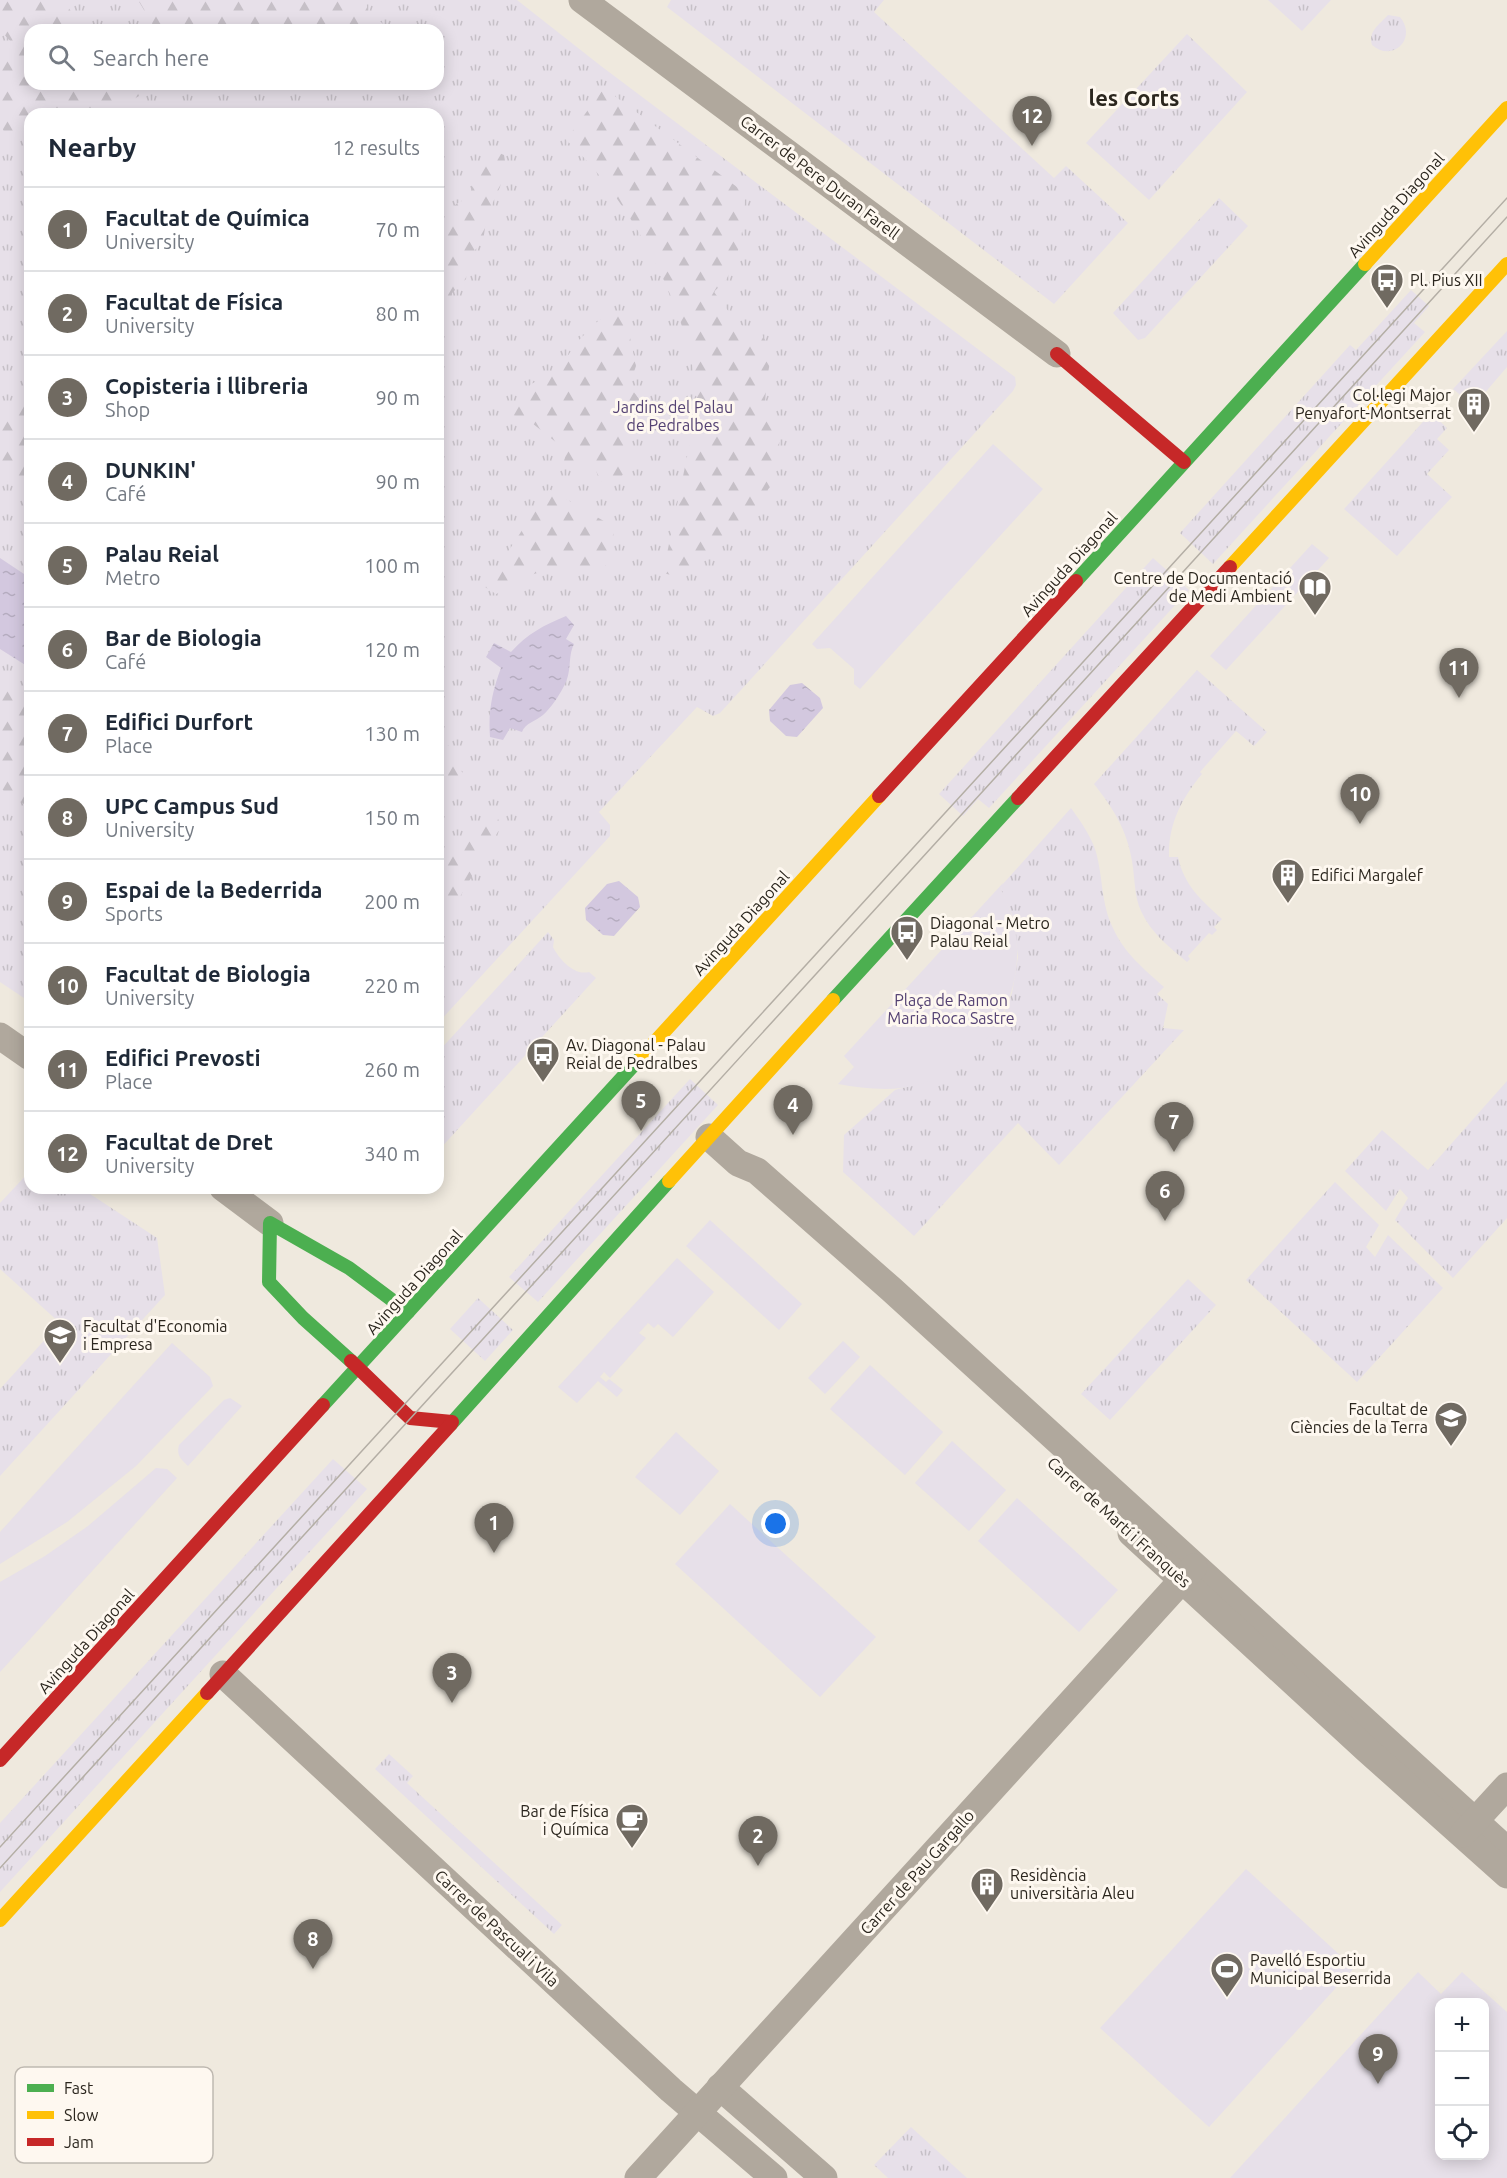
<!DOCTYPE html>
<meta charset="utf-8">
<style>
:root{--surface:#fff;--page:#f2f2f3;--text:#1f2937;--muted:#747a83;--line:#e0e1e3;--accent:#706a61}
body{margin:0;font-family:Ubuntu,sans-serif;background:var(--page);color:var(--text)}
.controls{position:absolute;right:18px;bottom:18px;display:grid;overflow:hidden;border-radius:12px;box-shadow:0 3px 15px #0003}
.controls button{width:54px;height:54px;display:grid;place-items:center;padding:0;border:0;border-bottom:2px solid var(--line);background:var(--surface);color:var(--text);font:30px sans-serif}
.you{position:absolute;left:776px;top:1524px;width:21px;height:21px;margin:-15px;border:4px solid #fff;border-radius:50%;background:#1a73e8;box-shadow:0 0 0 9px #1a73e833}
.badge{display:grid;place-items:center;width:39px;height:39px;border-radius:50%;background:var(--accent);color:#fff;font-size:20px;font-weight:700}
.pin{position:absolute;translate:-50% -50px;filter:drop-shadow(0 2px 3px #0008)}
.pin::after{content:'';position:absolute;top:32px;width:21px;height:18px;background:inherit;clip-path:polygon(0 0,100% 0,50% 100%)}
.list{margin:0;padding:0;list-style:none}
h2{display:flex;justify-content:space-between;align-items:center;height:78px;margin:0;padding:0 24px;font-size:26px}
h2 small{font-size:20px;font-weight:400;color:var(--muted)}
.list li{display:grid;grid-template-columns:39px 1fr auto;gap:18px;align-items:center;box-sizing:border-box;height:84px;padding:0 24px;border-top:2px solid var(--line)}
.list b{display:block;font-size:22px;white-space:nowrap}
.list p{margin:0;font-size:20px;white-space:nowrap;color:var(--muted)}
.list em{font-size:20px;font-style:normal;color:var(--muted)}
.icon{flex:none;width:33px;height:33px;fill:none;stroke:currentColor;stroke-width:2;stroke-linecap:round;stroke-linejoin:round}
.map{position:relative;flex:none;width:1507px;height:2178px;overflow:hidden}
.search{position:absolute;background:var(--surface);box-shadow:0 3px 15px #0003;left:24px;top:24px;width:420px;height:66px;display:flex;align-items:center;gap:15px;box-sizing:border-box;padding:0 21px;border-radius:18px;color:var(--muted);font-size:22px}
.panel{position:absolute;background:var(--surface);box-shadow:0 3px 15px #0003;left:24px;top:108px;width:420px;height:1086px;border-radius:18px}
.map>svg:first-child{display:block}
.grass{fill:url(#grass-tufts);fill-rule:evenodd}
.forest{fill:url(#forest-firs)}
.garden{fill:#e7e0e9;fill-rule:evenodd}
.water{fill:url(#water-ripples)}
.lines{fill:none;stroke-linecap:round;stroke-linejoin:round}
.street{stroke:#b0a89d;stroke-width:27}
.fast{stroke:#4caf50;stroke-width:14}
.slow{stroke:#ffc107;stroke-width:14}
.jam{stroke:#c62828;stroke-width:14}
.tram{stroke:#b4aea5;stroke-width:1.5}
.labels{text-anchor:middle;stroke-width:6;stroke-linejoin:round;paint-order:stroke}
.street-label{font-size:16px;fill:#2b261e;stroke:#fef8f0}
.poi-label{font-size:16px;fill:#2b261e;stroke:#fef8f0;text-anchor:start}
.park-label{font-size:16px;fill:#544273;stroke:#fef8f0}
.district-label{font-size:22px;font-weight:bold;fill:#2b261e;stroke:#fef8f0}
.key{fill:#fef8f0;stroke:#bfb9b1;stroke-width:1.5}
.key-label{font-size:16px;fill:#2b261e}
</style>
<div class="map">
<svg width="1507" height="2178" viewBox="0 0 1507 2178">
<defs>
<pattern id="grass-tufts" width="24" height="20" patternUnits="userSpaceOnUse" patternTransform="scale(1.5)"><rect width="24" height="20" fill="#e7e0e9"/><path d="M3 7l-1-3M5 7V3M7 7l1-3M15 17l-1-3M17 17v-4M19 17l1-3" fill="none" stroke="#c6c0c7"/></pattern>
<pattern id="forest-firs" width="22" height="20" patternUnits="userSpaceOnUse" patternTransform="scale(1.5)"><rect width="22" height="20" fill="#e7e0e9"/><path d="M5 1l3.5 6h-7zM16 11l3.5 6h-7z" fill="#c6c0c7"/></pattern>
<pattern id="water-ripples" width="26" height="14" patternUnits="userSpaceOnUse" patternTransform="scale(1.5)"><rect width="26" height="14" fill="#d3c8df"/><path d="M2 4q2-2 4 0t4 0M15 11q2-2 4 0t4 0" fill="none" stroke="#b5acbf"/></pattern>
</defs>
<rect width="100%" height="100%" fill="#efe9de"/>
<g class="grass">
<path d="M 0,0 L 517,0 L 601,66 L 1015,377 L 1016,385 L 1013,391 L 720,713 L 713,716 L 697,707 L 599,812 L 610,825 L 610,836 L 438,1023 L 438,114 L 30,114 L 30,1002 L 0,982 ZM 30,30 L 438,30 L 438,84 L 30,84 Z"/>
<path d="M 671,0 L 884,0 L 874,12 L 1054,178 L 1066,166 L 1128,223 L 1054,304 L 667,7 Z"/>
<path d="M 1268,0 L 1331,0 L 1302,31 Z"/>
<path d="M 1388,15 L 1400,17 C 1418,39 1392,63 1372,45 C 1368,31 1379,25 1388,15 Z"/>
<path d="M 1187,34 L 1247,92 L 1149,200 L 1086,143 Z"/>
<path d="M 1219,198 L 1248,226 L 1145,338 L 1138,340 L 1113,313 Z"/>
<path d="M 1411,290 L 1429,306 L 1414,323 L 1425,332 L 1213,564 L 1180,533 L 1350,345 L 1356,350 Z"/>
<path d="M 1507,331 L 1507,367 L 1483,395 L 1479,392 L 1470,403 L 1453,389 Z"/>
<path d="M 1431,413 L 1447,428 L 1437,439 L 1449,450 L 1427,474 L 1452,497 L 1397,556 L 1344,509 Z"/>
<path d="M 1153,558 L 1189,590 L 989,808 L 978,799 L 963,816 L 939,794 Z"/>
<path d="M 1197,670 L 1267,732 L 1254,746 L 1236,731 L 1200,772 L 1202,774 C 1182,798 1168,824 1169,857 L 1178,857 C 1184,885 1201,900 1222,919 L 1214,927 L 1217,930 L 1212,935 L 1209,933 L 1188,956 L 1190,959 L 1187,962 C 1169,947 1151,933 1141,911 C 1134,896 1135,878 1132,861 C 1127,830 1113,808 1094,784 Z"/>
<path d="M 1071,808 C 1081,822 1091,836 1096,852 C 1103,877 1101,904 1113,928 C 1124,953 1144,969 1164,987 L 1157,994 L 1168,1004 L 1163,1028 L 1184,1030 L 1059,1165 L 1018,1123 L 914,1236 L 843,1172 L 844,1135 L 895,1090 L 931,1080 L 957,1066 L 1004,1013 L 1012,993 L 1018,957 L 1013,917 L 1001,890 L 1002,885 Z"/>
<path d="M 548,932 L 554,940 L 553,947 C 559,959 574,976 589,972 L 596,978 L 438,1151 L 438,1052 Z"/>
<path d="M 690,1079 L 718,1105 L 538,1302 L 509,1277 Z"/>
<path d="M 1507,1081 L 1507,1218 L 1453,1278 L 1395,1220 L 1408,1198 L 1400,1189 L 1386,1211 L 1345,1171 L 1382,1130 L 1428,1170 Z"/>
<path d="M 30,1171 L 30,1188 L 81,1188 L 157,1238 L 165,1295 L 0,1476 L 0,1389 L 60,1323 L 0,1269 L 0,1203 Z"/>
<path d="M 1335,1182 L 1379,1225 L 1366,1247 L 1375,1257 L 1388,1235 L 1443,1288 L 1357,1382 L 1246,1280 Z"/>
<path d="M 1188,1279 L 1216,1305 L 1110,1420 L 1081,1394 Z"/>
<path d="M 478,1298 L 513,1330 L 485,1361 L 450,1329 Z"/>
<path d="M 333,1459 L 367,1489 L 0,1892 L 0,1823 Z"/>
<path d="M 389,1754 L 413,1776 L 407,1783 L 562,1925 L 554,1934 L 375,1769 Z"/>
<path d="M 911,2127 L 967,2178 L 888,2178 L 874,2165 Z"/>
</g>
<g class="forest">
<path d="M 0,0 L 64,0 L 73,15 L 74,30 L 30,30 L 30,84 L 134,84 L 139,96 L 127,103 L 103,104 L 91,114 L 68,111 L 65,114 L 30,114 L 30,135 L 21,136 L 7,134 L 0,126 L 0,61 L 13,44 L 0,30 Z"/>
<path d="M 138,0 L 366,0 L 368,12 L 391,30 L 156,30 Z"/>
<path d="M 604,88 L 745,193 C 745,218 741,255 727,278 C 724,283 718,287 714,292 L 738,324 L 761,333 L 772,352 L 767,378 L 765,402 L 781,426 L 777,466 L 770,487 L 735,531 L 711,556 L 688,569 L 671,575 L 663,573 C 671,534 679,496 687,457 C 692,436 699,411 696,390 C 688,306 628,196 566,140 Z"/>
<path d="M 492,150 L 504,155 L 505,161 L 500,187 L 487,215 L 483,241 L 468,258 L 466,279 L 452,293 L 450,319 L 438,335 L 438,237 C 454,226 445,220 452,208 C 457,202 467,200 470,193 C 477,178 477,160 492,150 Z"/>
<path d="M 611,313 L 619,313 L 628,328 L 636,366 L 629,386 L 640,400 L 636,424 L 625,451 L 629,465 L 618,482 L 602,482 L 592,464 L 564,461 L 565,457 L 557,443 L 527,419 L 500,412 L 502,409 L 519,403 L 531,384 L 557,372 L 577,342 L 598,321 Z"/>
<path d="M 26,399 L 30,402 L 30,497 L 23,494 L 0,475 L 0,413 Z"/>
<path d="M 549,489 L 614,527 C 613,541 612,566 598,572 C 574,568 548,567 526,577 C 516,582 507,590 496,594 L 485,587 Z"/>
<path d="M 438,674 L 445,684 L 442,714 L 443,735 L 464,776 L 452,790 L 438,799 Z"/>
<path d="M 0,684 L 30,704 L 30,808 L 0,788 Z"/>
<path d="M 498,819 L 501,824 L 499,830 L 457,902 L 438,924 L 438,858 L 493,820 Z"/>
</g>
<g class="garden">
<path d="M 993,444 L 1043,489 L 860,689 L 854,684 L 854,669 L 830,648 L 817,649 L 812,644 Z"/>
<path d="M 1312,544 L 1329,558 L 1226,670 L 1210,656 Z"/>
<path d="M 1003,883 L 1001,890 C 1042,964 1001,1059 921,1084 C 895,1092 865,1089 838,1084 L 854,1067 L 844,1056 Z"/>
<path d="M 710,1220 L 802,1304 L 779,1330 L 686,1246 Z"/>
<path d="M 677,1258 L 714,1292 L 673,1337 L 658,1324 L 654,1328 L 648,1323 L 639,1333 L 646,1338 L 610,1378 L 604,1372 L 600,1377 L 606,1382 L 609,1379 L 623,1390 L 617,1397 L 598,1381 L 577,1403 L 558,1387 Z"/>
<path d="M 843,1341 L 860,1357 L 825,1394 L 808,1378 Z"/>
<path d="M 172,1343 L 210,1377 L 213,1386 L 136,1466 L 67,1522 L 0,1564 L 0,1532 Z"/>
<path d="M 870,1365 L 943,1432 L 905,1475 L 830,1409 Z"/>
<path d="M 230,1398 L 242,1406 L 188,1466 C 181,1459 176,1455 179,1445 L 224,1400 Z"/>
<path d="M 676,1432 L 719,1471 L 680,1515 L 635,1477 Z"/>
<path d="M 952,1441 L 1006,1490 L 969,1531 L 915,1483 Z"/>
<path d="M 156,1468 L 167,1469 L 177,1478 L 0,1672 L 0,1582 L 45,1556 L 88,1526 Z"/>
<path d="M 1017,1498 L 1118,1590 L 1079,1632 L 978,1541 Z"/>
<path d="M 730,1504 L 876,1637 L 820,1697 L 675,1564 Z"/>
<path d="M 1246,1869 L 1354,1968 L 1209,2127 L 1100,2028 Z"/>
<path d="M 1418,1972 L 1441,1994 L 1462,1972 L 1507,2012 L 1507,2178 L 1230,2178 ZM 1440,2002 L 1484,2002 L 1484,2156 L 1440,2156 Z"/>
</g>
<g class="water">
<path d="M 0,558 L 30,578 L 30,668 L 0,649 Z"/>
<path d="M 566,616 L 574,625 L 566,639 L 574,644 C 567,658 573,671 563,688 C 558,697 551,708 543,715 C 536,721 525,723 522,732 L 510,728 L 503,740 L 490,737 C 488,712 492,692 501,668 L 486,657 L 494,643 L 511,652 C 527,634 544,625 566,616 Z"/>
<path d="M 802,683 L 820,698 L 823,708 L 797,737 L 786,736 L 770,721 L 769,710 L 790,685 Z"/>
<path d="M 619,881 L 638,897 L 640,907 L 614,936 L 603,935 L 586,920 L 585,908 L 607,884 Z"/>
</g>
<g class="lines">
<g class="street">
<path d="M 582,0 L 1057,354"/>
<path d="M 0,1036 L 30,1057"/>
<path d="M 709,1137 L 738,1163 L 757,1171 L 891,1289 L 1507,1850"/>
<path d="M 223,1188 L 270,1223"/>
<path d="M 1131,1533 L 1366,1749 L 1507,1875"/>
<path d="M 223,1674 L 671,2090 L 774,2178"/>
<path d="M 1463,1834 L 1507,1786"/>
<path d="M 720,2087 L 824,2178"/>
<path d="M 638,2178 L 1194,1567"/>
</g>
<g class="fast">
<path d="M 1076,581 L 1365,264"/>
<path d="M 833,1000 L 1018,798"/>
<path d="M 351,1361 L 303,1318 L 269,1282 L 270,1223 L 349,1268 L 408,1312"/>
<path d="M 323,1405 L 642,1056"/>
<path d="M 451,1424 L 669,1181"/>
</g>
<g class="slow">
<path d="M 1365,264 L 1507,108"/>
<path d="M 1230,567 L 1507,264"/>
<path d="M 642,1056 L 879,796"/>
<path d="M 669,1181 L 833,1000"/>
<path d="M 0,1920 L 207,1693"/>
</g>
<g class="jam">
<path d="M 1057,354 L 1184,462"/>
<path d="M 879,796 L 1076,581"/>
<path d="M 1018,798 L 1230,567"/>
<path d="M 351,1361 L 410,1418 L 452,1422"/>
<path d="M 207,1693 L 451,1424"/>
<path d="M 0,1760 L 323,1405"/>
</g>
<g class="tram">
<path d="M 0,1847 L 1507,198"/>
<path d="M 0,1868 L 1507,217"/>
</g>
</g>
<defs>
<symbol id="bus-pin" viewBox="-11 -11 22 30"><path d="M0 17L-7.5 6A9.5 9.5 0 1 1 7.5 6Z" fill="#706a61" stroke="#fef8f0"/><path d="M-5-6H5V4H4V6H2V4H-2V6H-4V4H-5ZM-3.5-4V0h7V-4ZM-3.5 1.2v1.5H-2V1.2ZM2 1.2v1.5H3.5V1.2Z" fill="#fff"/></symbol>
<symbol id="building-pin" viewBox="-11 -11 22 30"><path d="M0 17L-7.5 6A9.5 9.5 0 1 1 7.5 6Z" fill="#706a61" stroke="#fef8f0"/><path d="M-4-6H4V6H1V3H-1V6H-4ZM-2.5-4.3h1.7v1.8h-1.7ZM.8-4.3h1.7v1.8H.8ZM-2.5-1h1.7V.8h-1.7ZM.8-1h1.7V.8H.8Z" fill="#fff"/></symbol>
<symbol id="library-pin" viewBox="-11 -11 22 30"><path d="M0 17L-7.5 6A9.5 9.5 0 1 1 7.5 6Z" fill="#706a61" stroke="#fef8f0"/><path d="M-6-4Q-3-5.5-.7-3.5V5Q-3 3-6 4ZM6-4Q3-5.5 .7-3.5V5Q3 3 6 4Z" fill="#fff"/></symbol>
<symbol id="university-pin" viewBox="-11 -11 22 30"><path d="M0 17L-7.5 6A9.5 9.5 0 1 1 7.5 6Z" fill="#706a61" stroke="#fef8f0"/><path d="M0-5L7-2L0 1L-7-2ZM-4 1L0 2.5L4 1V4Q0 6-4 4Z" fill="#fff"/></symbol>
<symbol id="cafe-pin" viewBox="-11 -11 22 30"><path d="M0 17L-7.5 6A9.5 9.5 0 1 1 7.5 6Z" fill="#706a61" stroke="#fef8f0"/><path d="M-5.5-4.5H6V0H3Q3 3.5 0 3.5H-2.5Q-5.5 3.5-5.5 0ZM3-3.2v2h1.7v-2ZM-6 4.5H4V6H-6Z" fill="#fff"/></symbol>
<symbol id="stadium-pin" viewBox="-11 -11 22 30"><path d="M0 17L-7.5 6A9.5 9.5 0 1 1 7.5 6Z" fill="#706a61" stroke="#fef8f0"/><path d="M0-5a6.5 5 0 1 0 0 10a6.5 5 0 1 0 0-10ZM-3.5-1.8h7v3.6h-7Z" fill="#fff"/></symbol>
</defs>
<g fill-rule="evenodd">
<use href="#bus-pin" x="1368" y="261" width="38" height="52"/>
<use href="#building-pin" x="1455" y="385" width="38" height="52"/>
<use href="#library-pin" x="1296" y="568" width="38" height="52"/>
<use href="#building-pin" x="1269" y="856" width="38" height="52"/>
<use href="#bus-pin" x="888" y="913" width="38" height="52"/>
<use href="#bus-pin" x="524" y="1035" width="38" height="52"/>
<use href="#university-pin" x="41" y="1316" width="38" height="52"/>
<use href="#university-pin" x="1432" y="1399" width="38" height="52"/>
<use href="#cafe-pin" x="613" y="1801" width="38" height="52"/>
<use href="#building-pin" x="968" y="1865" width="38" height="52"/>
<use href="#stadium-pin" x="1208" y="1950" width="38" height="52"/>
</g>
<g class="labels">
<g class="street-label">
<text transform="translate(820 177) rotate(37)" y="6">Carrer de Pere Duran Farell</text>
<text transform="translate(1396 205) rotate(-48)" y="6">Avinguda Diagonal</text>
<text transform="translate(1069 564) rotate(-48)" y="6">Avinguda Diagonal</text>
<text transform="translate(741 923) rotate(-48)" y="6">Avinguda Diagonal</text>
<text transform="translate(414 1282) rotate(-48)" y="6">Avinguda Diagonal</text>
<text transform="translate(1119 1522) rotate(42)" y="6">Carrer de Martí i Franquès</text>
<text transform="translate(86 1641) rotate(-48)" y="6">Avinguda Diagonal</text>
<text transform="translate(917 1872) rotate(-48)" y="6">Carrer de Pau Gargallo</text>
<text transform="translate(497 1928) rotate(43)" y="6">Carrer de Pascual i Vila</text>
</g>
<g class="poi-label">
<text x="1410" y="286">Pl. Pius XII</text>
<text x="1451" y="401" text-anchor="end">Col·legi Major<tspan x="1451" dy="18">Penyafort-Montserrat</tspan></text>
<text x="1292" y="584" text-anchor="end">Centre de Documentació<tspan x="1292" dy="18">de Medi Ambient</tspan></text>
<text x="1311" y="881">Edifici Margalef</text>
<text x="930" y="929">Diagonal - Metro<tspan x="930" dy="18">Palau Reial</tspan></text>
<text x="566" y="1051">Av. Diagonal - Palau<tspan x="566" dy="18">Reial de Pedralbes</tspan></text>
<text x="83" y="1332">Facultat d'Economia<tspan x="83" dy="18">i Empresa</tspan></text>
<text x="1428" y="1415" text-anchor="end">Facultat de<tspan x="1428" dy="18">Ciències de la Terra</tspan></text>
<text x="609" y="1817" text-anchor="end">Bar de Física<tspan x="609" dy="18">i Química</tspan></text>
<text x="1010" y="1881">Residència<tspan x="1010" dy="18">universitària Aleu</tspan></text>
<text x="1250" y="1966">Pavelló Esportiu<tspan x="1250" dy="18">Municipal Beserrida</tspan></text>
</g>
<g class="park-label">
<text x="673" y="413">Jardins del Palau<tspan x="673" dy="18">de Pedralbes</tspan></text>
<text x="951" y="1006">Plaça de Ramon<tspan x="951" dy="18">Maria Roca Sastre</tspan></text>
</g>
<g class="district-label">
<text x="1134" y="106">les Corts</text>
</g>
</g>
<rect x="15" y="2067" width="198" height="96" rx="9" class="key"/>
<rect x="27" y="2084" width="27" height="8" fill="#4caf50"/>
<rect x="27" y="2111" width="27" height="8" fill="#ffc107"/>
<rect x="27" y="2138" width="27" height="8" fill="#c62828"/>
<g class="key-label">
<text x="64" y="2094">Fast</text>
<text x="64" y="2121">Slow</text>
<text x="64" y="2148">Jam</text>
</g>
</svg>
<div class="controls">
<button>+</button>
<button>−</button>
<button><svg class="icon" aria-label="locate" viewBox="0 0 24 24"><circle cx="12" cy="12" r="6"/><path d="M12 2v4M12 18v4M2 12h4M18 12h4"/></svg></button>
</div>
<div class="you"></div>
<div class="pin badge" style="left:494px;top:1553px">1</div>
<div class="pin badge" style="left:758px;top:1866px">2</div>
<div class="pin badge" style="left:452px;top:1703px">3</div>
<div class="pin badge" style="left:793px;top:1135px">4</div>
<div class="pin badge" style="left:641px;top:1131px">5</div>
<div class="pin badge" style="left:1165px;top:1221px">6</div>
<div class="pin badge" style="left:1174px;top:1152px">7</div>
<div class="pin badge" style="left:313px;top:1969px">8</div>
<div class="pin badge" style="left:1378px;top:2084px">9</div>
<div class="pin badge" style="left:1360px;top:824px">10</div>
<div class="pin badge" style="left:1459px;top:698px">11</div>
<div class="pin badge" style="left:1032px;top:146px">12</div>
<div class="search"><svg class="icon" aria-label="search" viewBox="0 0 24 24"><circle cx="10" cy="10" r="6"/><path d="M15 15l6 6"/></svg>Search here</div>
<section class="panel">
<h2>Nearby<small>12 results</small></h2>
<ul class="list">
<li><span class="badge">1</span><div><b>Facultat de Química</b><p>University</p></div><em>70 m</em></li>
<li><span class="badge">2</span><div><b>Facultat de Física</b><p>University</p></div><em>80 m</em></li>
<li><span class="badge">3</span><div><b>Copisteria i llibreria</b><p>Shop</p></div><em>90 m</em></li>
<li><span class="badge">4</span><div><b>DUNKIN'</b><p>Café</p></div><em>90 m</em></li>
<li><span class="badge">5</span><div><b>Palau Reial</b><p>Metro</p></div><em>100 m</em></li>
<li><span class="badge">6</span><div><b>Bar de Biologia</b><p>Café</p></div><em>120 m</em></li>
<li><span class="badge">7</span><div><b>Edifici Durfort</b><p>Place</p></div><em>130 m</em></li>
<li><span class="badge">8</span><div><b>UPC Campus Sud</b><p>University</p></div><em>150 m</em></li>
<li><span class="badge">9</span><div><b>Espai de la Bederrida</b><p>Sports</p></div><em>200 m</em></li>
<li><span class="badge">10</span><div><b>Facultat de Biologia</b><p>University</p></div><em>220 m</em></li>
<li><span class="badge">11</span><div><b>Edifici Prevosti</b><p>Place</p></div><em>260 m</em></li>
<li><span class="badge">12</span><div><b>Facultat de Dret</b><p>University</p></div><em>340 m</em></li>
</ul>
</section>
</div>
